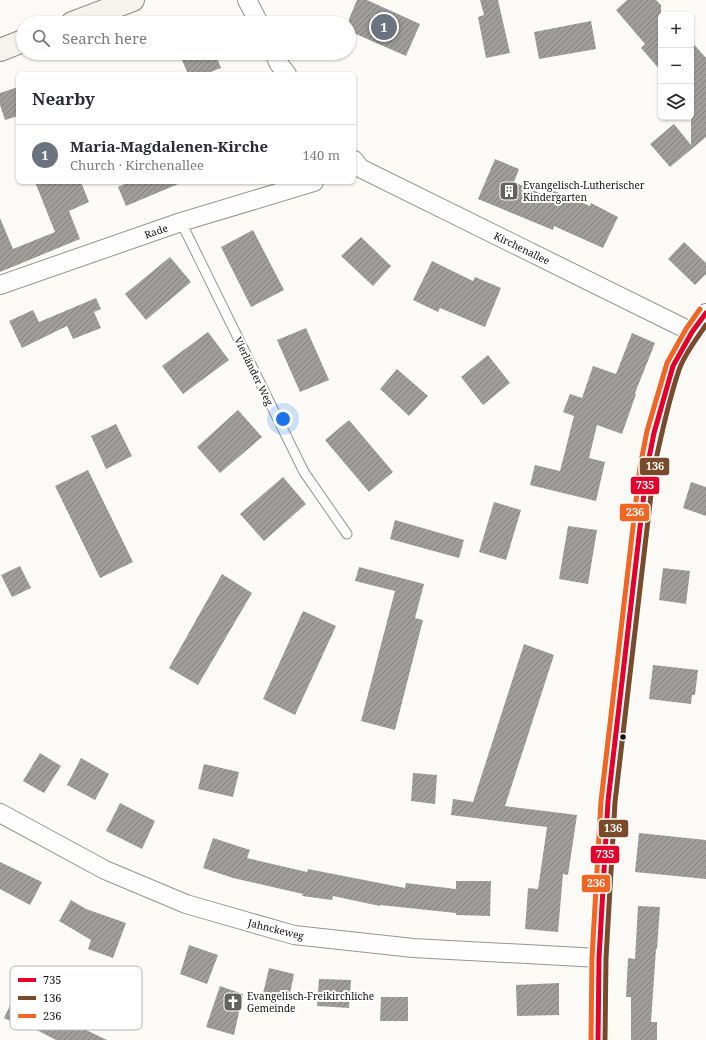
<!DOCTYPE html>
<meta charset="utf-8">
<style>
:root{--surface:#fff;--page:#f7f7f7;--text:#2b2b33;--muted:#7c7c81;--line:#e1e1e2;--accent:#626260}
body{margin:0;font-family:"Noto Serif",serif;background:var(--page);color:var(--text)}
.controls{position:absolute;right:12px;top:12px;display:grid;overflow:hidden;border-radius:6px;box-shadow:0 1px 3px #0004}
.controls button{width:36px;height:36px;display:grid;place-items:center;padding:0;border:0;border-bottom:1px solid var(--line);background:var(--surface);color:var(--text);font:20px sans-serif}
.you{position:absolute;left:283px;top:419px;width:14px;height:14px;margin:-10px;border:3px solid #fff;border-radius:50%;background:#1a73e8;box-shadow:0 0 0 6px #1a73e833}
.badge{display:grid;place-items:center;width:26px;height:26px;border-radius:50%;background:var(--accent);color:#fff;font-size:13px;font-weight:700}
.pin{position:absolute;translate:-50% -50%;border:2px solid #fff;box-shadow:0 1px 4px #0006}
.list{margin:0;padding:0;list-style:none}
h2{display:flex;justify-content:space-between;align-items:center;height:52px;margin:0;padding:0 16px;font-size:17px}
h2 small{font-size:13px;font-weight:400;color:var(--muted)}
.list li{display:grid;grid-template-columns:26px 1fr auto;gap:12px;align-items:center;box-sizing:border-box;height:60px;padding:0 16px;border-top:1px solid var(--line)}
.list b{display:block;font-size:15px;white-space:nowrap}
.list p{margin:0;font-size:13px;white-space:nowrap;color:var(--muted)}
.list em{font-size:13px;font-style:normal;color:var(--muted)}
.icon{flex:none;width:22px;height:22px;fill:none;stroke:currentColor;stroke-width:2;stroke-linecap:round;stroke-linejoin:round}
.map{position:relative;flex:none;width:706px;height:1040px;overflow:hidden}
.search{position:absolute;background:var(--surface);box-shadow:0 1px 3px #0004;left:16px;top:16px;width:340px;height:44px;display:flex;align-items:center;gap:10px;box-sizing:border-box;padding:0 14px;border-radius:22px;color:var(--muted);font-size:15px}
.panel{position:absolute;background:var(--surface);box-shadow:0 1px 3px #0004;left:16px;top:72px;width:340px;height:112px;border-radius:6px}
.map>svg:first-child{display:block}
.building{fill:url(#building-hatch)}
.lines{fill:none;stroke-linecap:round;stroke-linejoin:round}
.service-casing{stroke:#969594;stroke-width:11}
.minor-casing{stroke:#969594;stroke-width:20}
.secondary-casing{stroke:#8c8c8a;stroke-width:24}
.service{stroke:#fefefe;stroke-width:9}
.minor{stroke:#fefefe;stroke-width:18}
.secondary{stroke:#f5f3ec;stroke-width:22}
.bus-1-casing{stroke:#fff;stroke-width:8}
.bus-2-casing{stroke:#fff;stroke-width:8}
.bus-3-casing{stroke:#fff;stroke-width:8}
.bus-1{stroke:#e4002b;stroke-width:5}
.bus-2{stroke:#7a4b2a;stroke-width:5}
.bus-3{stroke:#f26522;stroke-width:5}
.bus-dot{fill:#101010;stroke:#fff;stroke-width:1.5}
.labels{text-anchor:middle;stroke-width:4;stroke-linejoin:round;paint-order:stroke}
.poi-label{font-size:10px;fill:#101010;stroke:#fff;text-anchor:start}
.street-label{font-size:10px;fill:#101010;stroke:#fff}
.key{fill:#fff;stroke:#b7b7b7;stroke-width:1}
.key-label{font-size:11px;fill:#101010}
.line-badge{stroke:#fff;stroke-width:1.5}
.badge-label{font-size:11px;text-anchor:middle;font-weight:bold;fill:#fff}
</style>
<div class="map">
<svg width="706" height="1040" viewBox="0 0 706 1040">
<defs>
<pattern id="building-hatch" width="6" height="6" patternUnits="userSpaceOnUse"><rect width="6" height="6" fill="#9f9e9b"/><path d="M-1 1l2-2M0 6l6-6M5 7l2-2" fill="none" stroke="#807f7d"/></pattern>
</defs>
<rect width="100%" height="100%" fill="#fbfaf6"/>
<g class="building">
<path d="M 357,0 L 367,0 L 420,24 L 406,56 L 349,31 L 349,19 Z"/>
<path d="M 480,0 L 498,0 L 510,53 L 486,58 L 478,17 L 484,15 Z"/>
<path d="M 627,0 L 656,0 L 661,5 L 661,71 L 641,48 L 645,44 L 616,10 Z"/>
<path d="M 591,21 L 596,49 L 539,59 L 534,32 Z"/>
<path d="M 691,41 L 706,58 L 706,137 L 670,167 L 650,144 L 674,124 L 691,145 Z"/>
<path d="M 179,53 L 215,53 L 221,68 L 205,74 L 188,74 Z"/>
<path d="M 18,87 L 18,116 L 5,120 L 0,105 L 0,93 Z"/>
<path d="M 495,159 L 519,169 L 514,182 L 544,195 L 547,188 L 590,206 L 591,203 L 618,217 L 603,248 L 554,226 L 553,230 L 478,199 Z"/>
<path d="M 35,182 L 81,182 L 89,202 L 69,211 L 80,239 L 0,272 L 0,218 L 13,249 L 55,232 Z"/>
<path d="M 129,182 L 183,182 L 126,206 L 118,187 Z"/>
<path d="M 253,230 L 284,290 L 251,307 L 221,247 Z"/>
<path d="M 361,237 L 391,266 L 373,286 L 341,256 Z"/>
<path d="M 684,242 L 706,263 L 706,274 L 695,285 L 668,259 Z"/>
<path d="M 170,257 L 191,282 L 146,320 L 125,294 Z"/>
<path d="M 432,261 L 473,281 L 475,277 L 501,288 L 485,327 L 440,308 L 438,312 L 413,300 Z"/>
<path d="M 96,298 L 101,309 L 94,312 L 101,328 L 73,339 L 67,326 L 22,348 L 9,321 L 33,310 L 39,322 Z"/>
<path d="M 306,328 L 329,380 L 300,392 L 277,340 Z"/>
<path d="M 208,332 L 229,360 L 183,394 L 162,366 Z"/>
<path d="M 632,333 L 655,343 L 635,393 L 636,394 L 622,434 L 597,425 L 589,458 L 605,462 L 596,501 L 530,485 L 535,465 L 560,471 L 574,416 L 563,412 L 570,394 L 582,398 L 593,366 L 616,374 Z"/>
<path d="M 488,355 L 510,383 L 483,405 L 461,377 Z"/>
<path d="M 397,369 L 428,396 L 409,416 L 380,389 Z"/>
<path d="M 238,410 L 262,437 L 220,473 L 197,447 Z"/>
<path d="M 349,420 L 393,472 L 369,492 L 325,440 Z"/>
<path d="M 116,424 L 132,456 L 106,469 L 91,436 Z"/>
<path d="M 88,470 L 133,562 L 100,578 L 55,486 Z"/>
<path d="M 283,477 L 306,504 L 264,541 L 240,514 Z"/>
<path d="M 691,482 L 706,487 L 706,516 L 683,508 Z"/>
<path d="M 494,502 L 521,510 L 506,560 L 479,552 Z"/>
<path d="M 395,520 L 464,540 L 459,558 L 390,539 Z"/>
<path d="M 568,526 L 597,530 L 588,584 L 559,579 Z"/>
<path d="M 20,566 L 31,588 L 12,597 L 1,575 Z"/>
<path d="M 359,567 L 424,584 L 415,618 L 423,620 L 395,730 L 361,721 L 395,591 L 355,581 Z"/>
<path d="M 663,568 L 690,571 L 686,604 L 659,600 Z"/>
<path d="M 222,574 L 252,593 L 198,685 L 169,668 Z"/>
<path d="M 303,611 L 336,626 L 295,715 L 263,699 Z"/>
<path d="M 524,644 L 554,655 L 505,806 L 577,815 L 568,875 L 563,874 L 558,932 L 525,929 L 528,888 L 538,889 L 547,827 L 451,815 L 453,799 L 473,802 Z"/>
<path d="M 653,665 L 698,670 L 695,695 L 692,695 L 691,704 L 649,699 Z"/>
<path d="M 40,753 L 61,766 L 44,793 L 23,781 Z"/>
<path d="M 81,758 L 109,774 L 95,800 L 67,785 Z"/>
<path d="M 204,764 L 239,772 L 233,797 L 198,789 Z"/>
<path d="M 413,773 L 437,775 L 435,804 L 411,801 Z"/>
<path d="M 120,803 L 155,821 L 142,849 L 106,831 Z"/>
<path d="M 639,833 L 706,840 L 706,879 L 635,872 Z"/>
<path d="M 213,838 L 250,850 L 247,858 L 307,872 L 308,869 L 405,888 L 406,883 L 456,889 L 456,881 L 491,881 L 490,916 L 456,915 L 456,913 L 380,905 L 380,906 L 333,896 L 332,900 L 302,896 L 303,894 L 233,878 L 203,868 Z"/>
<path d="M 0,862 L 42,882 L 30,905 L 0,889 Z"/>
<path d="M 71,900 L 86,909 L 126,923 L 113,958 L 88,949 L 91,940 L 59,921 Z"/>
<path d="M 638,906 L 660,907 L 657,949 L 656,949 L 651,1022 L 657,1022 L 657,1040 L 631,1040 L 631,997 L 626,997 L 628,958 L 635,959 Z"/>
<path d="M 189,945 L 218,955 L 207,984 L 180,974 Z"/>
<path d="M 269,968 L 294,974 L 288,1003 L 262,998 Z"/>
<path d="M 319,979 L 351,980 L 349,1008 L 317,1006 Z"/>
<path d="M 559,983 L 559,1015 L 517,1016 L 516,985 Z"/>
<path d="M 220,986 L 243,994 L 234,1035 L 206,1027 Z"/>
<path d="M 18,989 L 43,1002 L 40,1008 L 107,1040 L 56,1040 L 31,1027 L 29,1030 L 4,1018 Z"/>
<path d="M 381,997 L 408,997 L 408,1021 L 380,1021 Z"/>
</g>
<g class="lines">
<defs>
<path id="service" d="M 181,222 L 304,472 L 347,534"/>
<g id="minor">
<path d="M 247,0 L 259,23"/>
<path d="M 274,53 L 279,64 L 287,74"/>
<path d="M 354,160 L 360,168 L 692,332"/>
<path d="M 0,285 L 181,222 L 314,182"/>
<path d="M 0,813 L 105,870 L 186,904 L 294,935 L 413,948 L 599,958"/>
<path d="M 598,1040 L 599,958 L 608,801 L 647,468 L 654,433 L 673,366 L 692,332 L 706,313"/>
</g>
<g id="secondary">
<path d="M 72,23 L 133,0"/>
<path d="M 0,50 L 23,41"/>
</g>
</defs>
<use href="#service" class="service-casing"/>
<use href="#minor" class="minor-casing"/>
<use href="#secondary" class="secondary-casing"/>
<use href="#service" class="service"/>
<use href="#minor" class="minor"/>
<use href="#secondary" class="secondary"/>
<defs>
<path id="bus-1" d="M 598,1040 L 599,958 L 608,801 L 647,468 L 654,433 L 673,366 L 692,332 L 706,313"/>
<path id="bus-2" d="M 605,1040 L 606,958 L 615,802 L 654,469 C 661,436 668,402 679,370 C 684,355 697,338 706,325"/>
<path id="bus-3" d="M 591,1040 L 592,958 L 601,801 L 640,467 L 647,431 L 667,363 L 686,329 L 700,309"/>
</defs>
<use href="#bus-1" class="bus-1-casing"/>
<use href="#bus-2" class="bus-2-casing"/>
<use href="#bus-3" class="bus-3-casing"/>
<use href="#bus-1" class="bus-1"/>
<use href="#bus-2" class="bus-2"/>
<use href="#bus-3" class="bus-3"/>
</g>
<defs>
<symbol id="building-square" viewBox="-11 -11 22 22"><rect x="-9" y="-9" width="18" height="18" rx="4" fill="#626260" stroke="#fff"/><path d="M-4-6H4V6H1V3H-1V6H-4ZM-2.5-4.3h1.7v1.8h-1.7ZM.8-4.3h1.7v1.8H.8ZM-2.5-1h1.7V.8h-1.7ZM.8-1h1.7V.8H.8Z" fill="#fff"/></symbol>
<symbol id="church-square" viewBox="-11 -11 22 22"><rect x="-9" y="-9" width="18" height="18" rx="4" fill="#626260" stroke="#fff"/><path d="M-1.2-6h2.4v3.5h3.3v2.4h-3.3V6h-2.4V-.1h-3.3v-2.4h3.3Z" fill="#fff"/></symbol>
</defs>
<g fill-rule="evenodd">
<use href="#building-square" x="498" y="180" width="22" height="22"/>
<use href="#church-square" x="222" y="991" width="22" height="22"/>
</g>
<circle class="bus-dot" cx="623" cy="737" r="3.5"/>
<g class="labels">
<g class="poi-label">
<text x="523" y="189">Evangelisch-Lutherischer<tspan x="523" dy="12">Kindergarten</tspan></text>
<text x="247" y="1000">Evangelisch-Freikirchliche<tspan x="247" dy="12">Gemeinde</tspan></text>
</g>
<g class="street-label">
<text transform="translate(156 231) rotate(-19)" y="4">Rade</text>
<text transform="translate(522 248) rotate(26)" y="4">Kirchenallee</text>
<text transform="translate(254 371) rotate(64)" y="4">Vierländer Weg</text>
<text transform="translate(276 929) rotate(14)" y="4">Jahnckeweg</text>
</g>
</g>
<rect x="10" y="966" width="132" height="64" rx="6" class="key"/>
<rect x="18" y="978" width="18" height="4" fill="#e4002b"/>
<rect x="18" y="996" width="18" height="4" fill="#7a4b2a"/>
<rect x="18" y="1014" width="18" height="4" fill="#f26522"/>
<g class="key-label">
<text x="43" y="984">735</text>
<text x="43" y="1002">136</text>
<text x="43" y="1020">236</text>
</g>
<g class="line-badge">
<rect x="639" y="457" width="31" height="19" rx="4" fill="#7a4b2a"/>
<rect x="630" y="476" width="30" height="19" rx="4" fill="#e4002b"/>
<rect x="619" y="503" width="31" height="19" rx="4" fill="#f26522"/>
<rect x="598" y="819" width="31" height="19" rx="4" fill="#7a4b2a"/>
<rect x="590" y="845" width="30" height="19" rx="4" fill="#e4002b"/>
<rect x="581" y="874" width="30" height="19" rx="4" fill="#f26522"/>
</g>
<g class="badge-label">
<text x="655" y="470">136</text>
<text x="645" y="489">735</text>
<text x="635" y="516">236</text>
<text x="613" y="832">136</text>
<text x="605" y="858">735</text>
<text x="596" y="887">236</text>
</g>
</svg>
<div class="controls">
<button>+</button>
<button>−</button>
<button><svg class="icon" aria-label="layers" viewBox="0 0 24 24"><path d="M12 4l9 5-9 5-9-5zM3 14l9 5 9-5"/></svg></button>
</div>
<div class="you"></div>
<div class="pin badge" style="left:384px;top:27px;background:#6b7280">1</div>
<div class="search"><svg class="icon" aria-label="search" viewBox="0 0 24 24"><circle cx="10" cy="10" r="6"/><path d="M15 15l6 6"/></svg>Search here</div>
<section class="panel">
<h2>Nearby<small></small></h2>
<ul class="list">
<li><span class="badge" style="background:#6b7280">1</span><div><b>Maria-Magdalenen-Kirche</b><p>Church · Kirchenallee</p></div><em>140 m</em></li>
</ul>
</section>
</div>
